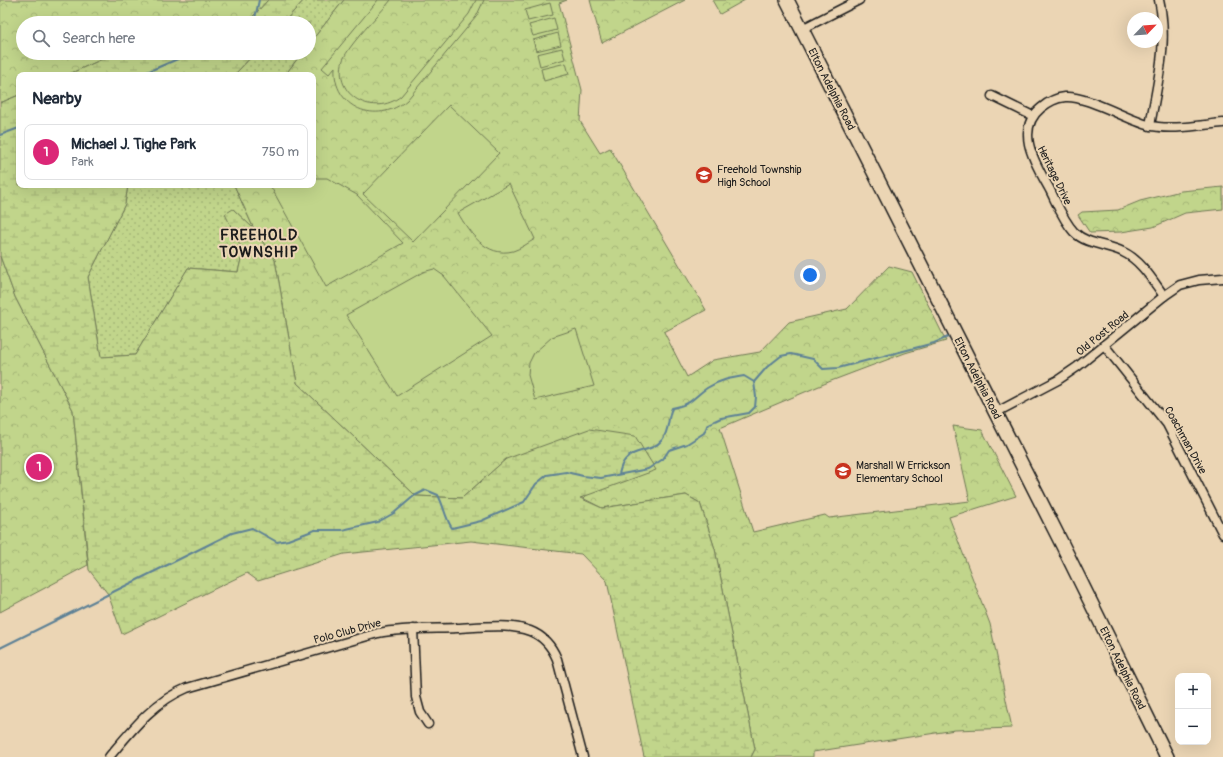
<!DOCTYPE html>
<meta charset="utf-8">
<style>
:root{--surface:#fff;--page:#f2f2f3;--text:#1f2937;--muted:#747a83;--line:#e0e1e3;--accent:#db2777}
body{margin:0;font-family:Pangolin,sans-serif;background:var(--page);color:var(--text)}
.controls{position:absolute;right:12px;bottom:12px;display:grid;overflow:hidden;border-radius:8px;box-shadow:0 4px 16px #0002}
.controls button{width:36px;height:36px;display:grid;place-items:center;padding:0;border:0;border-bottom:1px solid var(--line);background:var(--surface);color:var(--text);font:20px sans-serif}
.compass{position:absolute;left:1127px;top:12px;width:36px;height:36px;border-radius:50%;background:var(--surface);box-shadow:0 4px 16px #0002;rotate:65deg}
.you{position:absolute;left:810px;top:275px;width:14px;height:14px;margin:-10px;border:3px solid #fff;border-radius:50%;background:#1a73e8;box-shadow:0 0 0 6px #1a73e833}
.badge{display:grid;place-items:center;width:26px;height:26px;border-radius:50%;background:var(--accent);color:#fff;font-size:13px;font-weight:700}
.pin{position:absolute;translate:-50% -50%;border:2px solid #fff;box-shadow:0 1px 4px #0006}
.list{margin:0;padding:0;list-style:none}
h2{display:flex;justify-content:space-between;align-items:center;height:52px;margin:0;padding:0 16px;font-size:17px}
h2 small{font-size:13px;font-weight:400;color:var(--muted)}
.list li{display:grid;grid-template-columns:26px 1fr auto;gap:12px;align-items:center;box-sizing:border-box;height:56px;margin:0 8px 8px;padding:0 8px;border:1px solid var(--line);border-radius:8px}
.list b{display:block;font-size:15px;white-space:nowrap}
.list p{margin:0;font-size:13px;white-space:nowrap;color:var(--muted)}
.list em{font-size:13px;font-style:normal;color:var(--muted)}
.icon{flex:none;width:22px;height:22px;fill:none;stroke:currentColor;stroke-width:2;stroke-linecap:round;stroke-linejoin:round}
.map{position:relative;flex:none;width:1223px;height:757px;overflow:hidden}
.search{position:absolute;background:var(--surface);box-shadow:0 4px 16px #0002;left:16px;top:16px;width:300px;height:44px;display:flex;align-items:center;gap:10px;box-sizing:border-box;padding:0 14px;border-radius:22px;color:var(--muted);font-size:15px}
.panel{position:absolute;background:var(--surface);box-shadow:0 4px 16px #0002;left:16px;top:72px;width:300px;height:116px;border-radius:8px}
.map>svg:first-child{display:block}
.grass{fill:url(#grass-dots);stroke:#6e7854}
.forest{fill:url(#forest-crowns);stroke:#6e7854}
.wetland{fill:url(#wetland-marsh);stroke:#6e7854}
.garden{fill:#c1d58b;stroke:#6e7854}
.lines{fill:none;stroke-linecap:round;stroke-linejoin:round}
.stream{stroke:#5d8196;stroke-width:2}
.street-casing{stroke:#1c1c1c;stroke-width:11}
.primary-casing{stroke:#1c1c1c;stroke-width:16}
.street{stroke:#ebd5b4;stroke-width:8}
.primary{stroke:#ebd5b4;stroke-width:13}
.labels{text-anchor:middle;stroke-width:4;stroke-linejoin:round;paint-order:stroke}
.street-label{font-size:11px;fill:#1c1c1c;stroke:#ebd5b4}
.poi-label{font-size:11px;fill:#1c1c1c;stroke:#ebd5b4;text-anchor:start}
.district-label{font-size:15px;font-weight:bold;letter-spacing:1px;fill:#1c1c1c;stroke:#ebd5b4}
</style>
<div class="map">
<svg width="1223" height="757" viewBox="0 0 1223 757">
<defs>
<pattern id="grass-dots" width="8" height="8" patternUnits="userSpaceOnUse"><rect width="8" height="8" fill="#c1d58b"/><path d="M2 2h.1M6 6h.1" fill="none" stroke="#a5b677" stroke-width="1.8" stroke-linecap="round"/></pattern>
<pattern id="forest-crowns" width="20" height="18" patternUnits="userSpaceOnUse"><rect width="20" height="18" fill="#c1d58b"/><path d="M2 6a3 3 0 1 1 6 0M12 15a3 3 0 1 1 6 0" fill="none" stroke="#a5b677"/></pattern>
<pattern id="wetland-marsh" width="20" height="14" patternUnits="userSpaceOnUse"><rect width="20" height="14" fill="#c1d58b"/><path d="M1 5h8M5 5V1M11 12h8M15 12V8" fill="none" stroke="#a5b677"/></pattern>
</defs>
<rect width="100%" height="100%" fill="#ebd5b4"/>
<filter id="ink" filterUnits="userSpaceOnUse"><feTurbulence type="fractalNoise" baseFrequency=".025" numOctaves="2"/><feDisplacementMap in="SourceGraphic" scale="8" xChannelSelector="R" yChannelSelector="G"/><feConvolveMatrix kernelMatrix="1 2 1 2 8 2 1 2 1" color-interpolation-filters="sRGB"/></filter>
<g filter="url(#ink)">
<g class="grass">
<path d="M 304,0 L 344,0 L 309,44 L 309,23 L 283,23 Z"/>
<path d="M 255,53 L 302,53 L 285,75 L 234,75 Z"/>
<path d="M 128,185 L 234,185 L 254,229 L 233,209 L 243,251 L 238,272 L 188,268 L 135,355 L 101,357 L 88,277 L 125,204 Z"/>
</g>
<g class="forest">
<path d="M 0,0 L 268,0 L 247,23 L 23,23 L 23,53 L 116,53 L 67,75 L 19,75 L 19,95 L 0,103 Z"/>
<path d="M 344,0 L 567,0 L 559,3 L 582,90 L 580,121 L 600,153 L 610,148 L 706,310 L 664,332 L 687,377 L 713,360 L 760,352 L 789,322 L 847,309 L 889,266 L 912,272 L 946,341 L 905,353 L 831,381 L 720,428 L 753,532 L 825,515 L 829,518 L 970,501 L 953,426 L 982,430 L 1016,496 L 949,517 L 990,624 L 1012,728 L 955,730 L 813,752 L 813,757 L 751,757 L 755,749 L 715,549 L 700,503 L 686,495 L 602,508 L 506,459 L 462,498 L 416,496 L 297,383 L 275,260 L 254,229 L 234,185 L 313,185 L 313,75 L 285,75 L 302,53 L 309,53 L 309,44 Z"/>
<path d="M 590,0 L 685,0 L 602,43 Z"/>
<path d="M 712,0 L 745,0 L 720,14 Z"/>
<path d="M 1223,187 L 1223,209 L 1185,213 L 1153,227 L 1121,232 L 1090,233 L 1078,215 L 1082,212 L 1118,210 L 1140,201 L 1181,191 Z"/>
<path d="M 0,256 L 15,297 L 73,410 L 88,565 L 0,612 Z"/>
</g>
<g class="wetland">
<path d="M 268,0 L 304,0 L 283,23 L 247,23 Z"/>
<path d="M 116,53 L 255,53 L 234,75 L 67,75 Z"/>
<path d="M 19,95 L 19,185 L 128,185 L 125,204 L 88,277 L 101,357 L 135,355 L 188,268 L 238,272 L 243,251 L 225,214 L 233,209 L 254,229 L 275,260 L 297,383 L 416,496 L 462,498 L 506,459 L 589,429 L 635,436 L 656,470 L 580,498 L 602,508 L 686,495 L 700,503 L 715,549 L 755,749 L 751,757 L 644,757 L 607,581 L 581,554 L 471,541 L 344,554 L 258,581 L 247,573 L 122,634 L 108,594 L 89,570 L 73,410 L 15,297 L 0,256 L 0,103 Z"/>
</g>
<g class="garden">
<path d="M 378,0 L 391,0 C 379,15 349,44 343,60 C 332,96 374,118 401,96 L 469,14 L 476,0 L 484,0 L 476,17 L 407,100 C 377,126 332,108 335,67 L 329,74 L 322,68 Z"/>
<path d="M 550,3 L 553,15 L 528,21 L 525,10 Z"/>
<path d="M 554,18 L 557,30 L 533,36 L 529,25 Z"/>
<path d="M 558,33 L 561,45 L 536,51 L 533,40 Z"/>
<path d="M 562,48 L 565,59 L 540,66 L 537,54 Z"/>
<path d="M 566,63 L 569,74 L 544,81 L 541,69 Z"/>
<path d="M 449,105 L 499,153 L 413,242 L 363,194 Z"/>
<path d="M 313,178 L 327,178 L 357,195 L 403,243 L 326,287 L 271,187 L 275,185 L 313,185 Z"/>
<path d="M 509,184 L 535,239 C 528,243 520,249 513,251 C 486,258 469,232 458,213 Z"/>
<path d="M 434,269 L 444,276 L 492,336 L 397,396 L 346,315 L 423,272 Z"/>
<path d="M 576,329 L 594,386 L 535,400 L 528,375 L 529,363 L 534,353 L 552,337 Z"/>
</g>
<g class="lines">
<g class="stream">
<path d="M 254,23 L 259,0"/>
<path d="M 140,75 L 180,58 L 192,56 L 197,53"/>
<path d="M 0,135 L 19,128"/>
<path d="M 754,382 L 767,367 L 781,356 L 791,354 L 813,359 L 823,369 L 838,368 L 934,343 L 948,337"/>
<path d="M 0,648 L 232,533 L 252,528 L 277,542 L 288,540 L 315,530 L 342,530 L 378,522 L 394,513 L 414,496 L 426,490 L 438,495 C 444,506 445,518 452,528 L 481,521 L 524,502 L 536,484 L 547,475 L 566,472 L 583,476 L 601,478 L 648,469 L 663,459 L 669,450 L 687,444 L 704,433 L 708,424 L 721,418 L 749,413 L 755,407 L 756,397 L 754,382 L 744,376 C 731,378 719,380 707,388 C 692,398 693,404 672,408 C 667,419 670,430 662,440 C 651,453 635,448 625,460 C 622,463 620,470 619,474"/>
</g>
<defs>
<g id="street">
<path d="M 802,29 L 859,0"/>
<path d="M 992,96 L 1033,116"/>
<path d="M 1150,126 C 1157,84 1169,42 1159,0"/>
<path d="M 1164,296 C 1153,281 1141,260 1123,252 C 1107,244 1087,245 1074,232 C 1063,220 1057,204 1050,190 C 1037,166 1013,131 1041,108 C 1048,102 1056,98 1065,97 C 1085,95 1126,119 1148,125 C 1168,131 1201,125 1223,123"/>
<path d="M 1104,345 L 1167,424 L 1223,534"/>
<path d="M 995,413 L 1058,380 L 1077,367 L 1164,296 L 1180,285 L 1199,280 L 1223,278"/>
<path d="M 413,629 L 416,697 L 420,712 L 428,724"/>
<path d="M 109,757 C 132,730 153,702 187,688 L 378,633 C 404,628 431,629 457,628 C 480,627 509,623 530,631 C 543,636 552,647 557,659 L 583,757"/>
</g>
<path id="primary" d="M 787,0 L 1062,544 L 1167,757"/>
</defs>
<use href="#street" class="street-casing"/>
<use href="#primary" class="primary-casing"/>
<use href="#street" class="street"/>
<use href="#primary" class="primary"/>
</g>
</g>
<defs>
<symbol id="school-disc" viewBox="-11 -11 22 22"><circle r="9.5" fill="#c8321e" stroke="#ebd5b4"/><path d="M0-5L7-2L0 1L-7-2ZM-4 1L0 2.5L4 1V4Q0 6-4 4Z" fill="#fff"/></symbol>
</defs>
<g fill-rule="evenodd">
<use href="#school-disc" x="694" y="165" width="20" height="20"/>
<use href="#school-disc" x="833" y="461" width="20" height="20"/>
</g>
<g class="labels">
<g class="street-label">
<text transform="translate(832 89) rotate(63)" y="4">Elton Adelphia Road</text>
<text transform="translate(1055 175) rotate(64)" y="4">Heritage Drive</text>
<text transform="translate(1102 333) rotate(-39)" y="4">Old Post Road</text>
<text transform="translate(978 378) rotate(63)" y="4">Elton Adelphia Road</text>
<text transform="translate(1186 440) rotate(61)" y="4">Coachman Drive</text>
<text transform="translate(347 631) rotate(-15)" y="4">Polo Club Drive</text>
<text transform="translate(1123 668) rotate(64)" y="4">Elton Adelphia Road</text>
</g>
<g class="poi-label">
<text x="717" y="173">Freehold Township<tspan x="717" dy="13">High School</tspan></text>
<text x="856" y="469">Marshall W Errickson<tspan x="856" dy="13">Elementary School</tspan></text>
</g>
<g class="district-label">
<text x="259" y="240">FREEHOLD<tspan x="259" dy="17">TOWNSHIP</tspan></text>
</g>
</g>
</svg>
<div class="controls">
<button>+</button>
<button>−</button>
</div>
<svg class="compass" viewBox="-18 -18 36 36"><path d="M0-13l5 13h-10z" fill="#e53935"/><path d="M0 13l5-13h-10z" fill="#747a83"/></svg>
<div class="you"></div>
<div class="pin badge" style="left:39px;top:467px">1</div>
<div class="search"><svg class="icon" aria-label="search" viewBox="0 0 24 24"><circle cx="10" cy="10" r="6"/><path d="M15 15l6 6"/></svg>Search here</div>
<section class="panel">
<h2>Nearby<small></small></h2>
<ul class="list">
<li><span class="badge">1</span><div><b>Michael J. Tighe Park</b><p>Park</p></div><em>750 m</em></li>
</ul>
</section>
</div>
